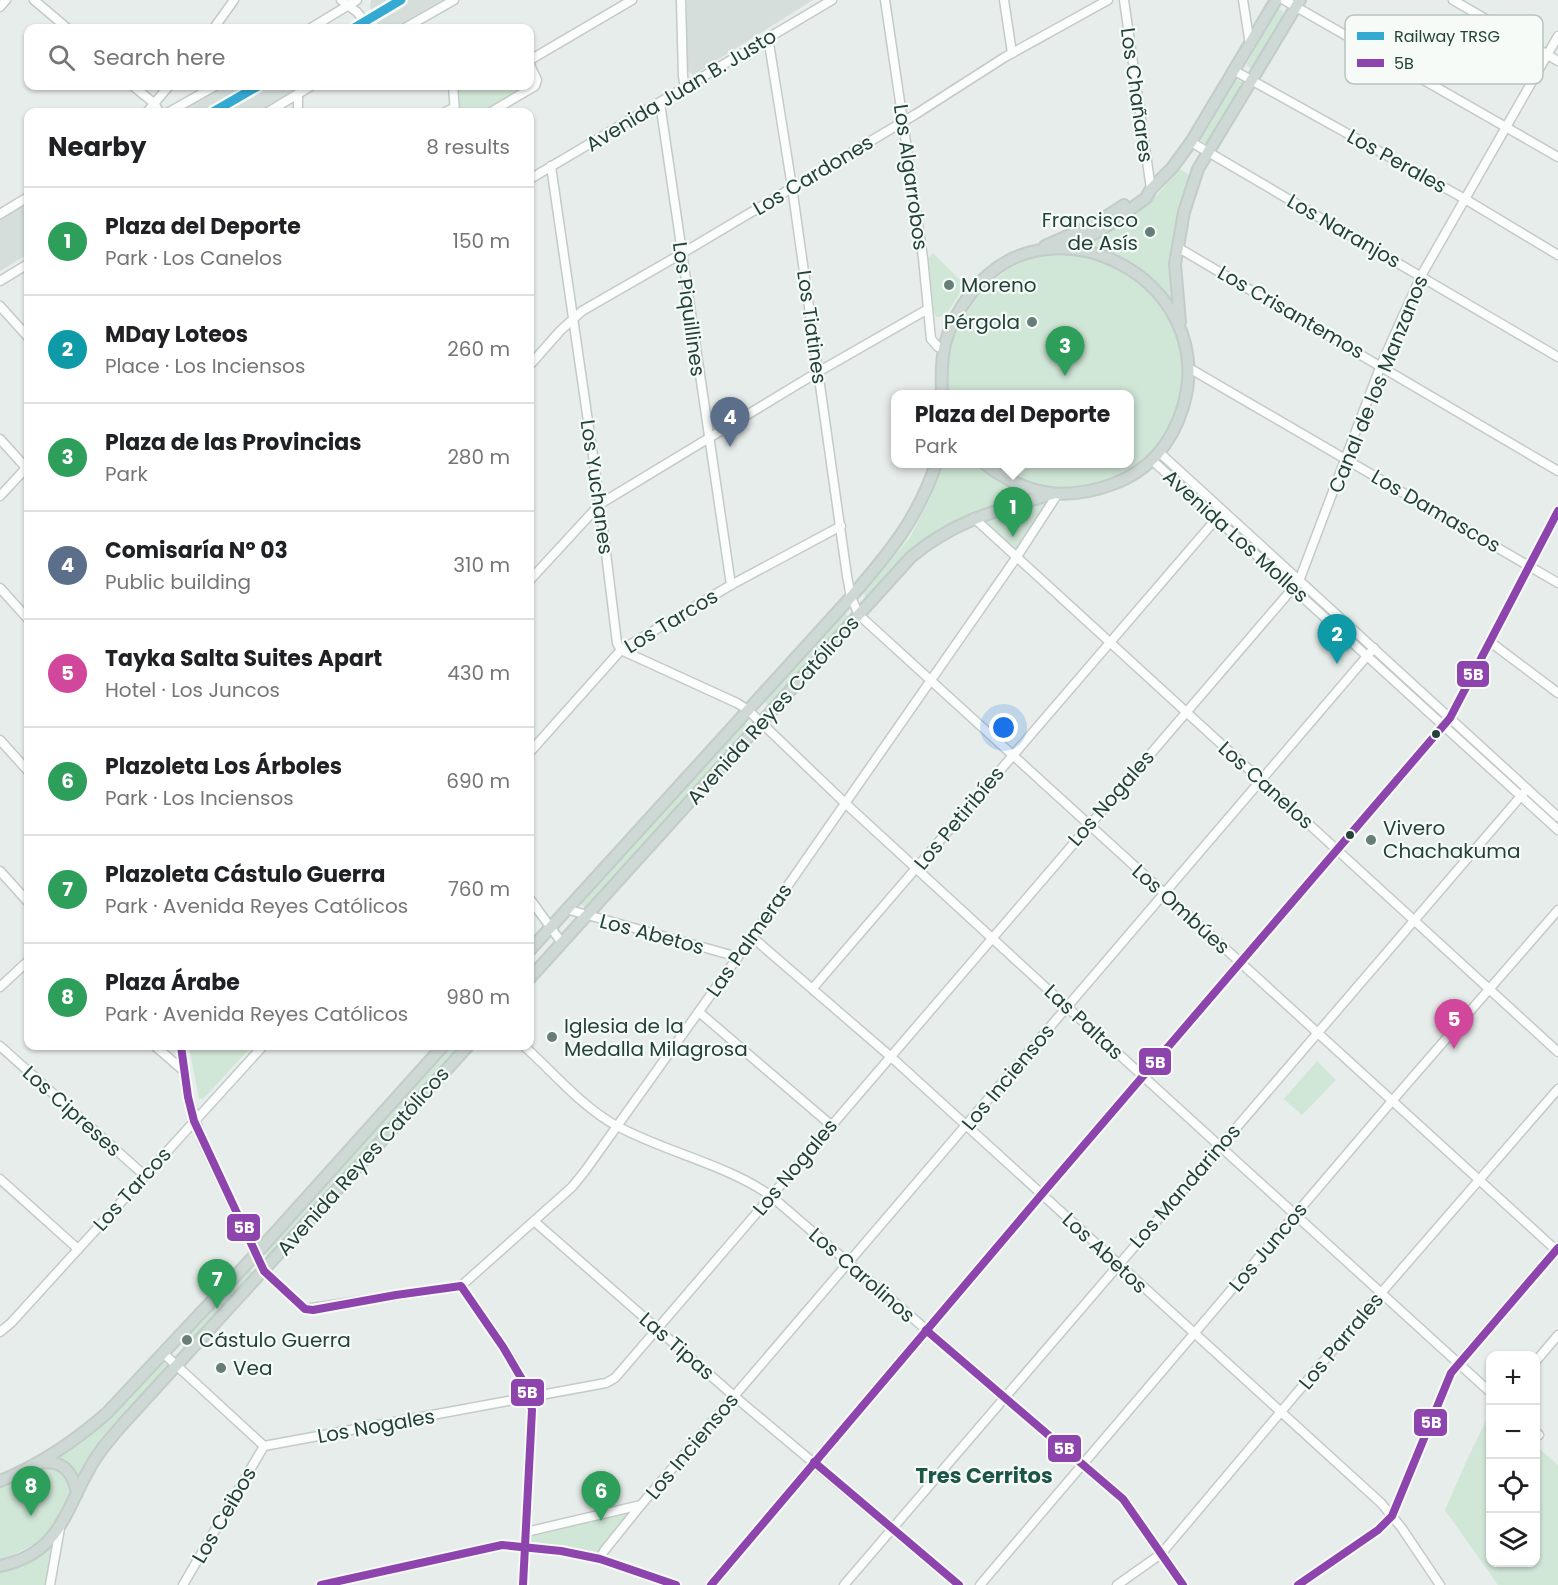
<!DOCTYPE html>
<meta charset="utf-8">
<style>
:root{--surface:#fff;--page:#f6f6f6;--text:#202124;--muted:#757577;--line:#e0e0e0;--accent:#677e78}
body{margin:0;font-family:Poppins,sans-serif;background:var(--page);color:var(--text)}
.controls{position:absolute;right:18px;bottom:18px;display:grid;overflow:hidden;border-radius:12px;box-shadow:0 2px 4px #0004}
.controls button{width:54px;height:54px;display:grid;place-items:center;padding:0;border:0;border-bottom:2px solid var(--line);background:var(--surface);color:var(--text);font:30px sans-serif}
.you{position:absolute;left:1004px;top:728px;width:21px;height:21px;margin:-15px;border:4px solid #fff;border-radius:50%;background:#1a73e8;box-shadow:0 0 0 9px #1a73e833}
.badge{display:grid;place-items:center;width:39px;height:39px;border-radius:50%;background:var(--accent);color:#fff;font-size:20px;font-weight:700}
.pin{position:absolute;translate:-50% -50px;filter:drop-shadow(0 2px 3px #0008)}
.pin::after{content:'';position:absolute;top:32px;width:21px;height:18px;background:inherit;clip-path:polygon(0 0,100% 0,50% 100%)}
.popup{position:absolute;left:891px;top:390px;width:243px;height:78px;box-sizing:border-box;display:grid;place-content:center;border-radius:12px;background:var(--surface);filter:drop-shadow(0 2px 4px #0005);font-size:20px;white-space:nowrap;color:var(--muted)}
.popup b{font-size:22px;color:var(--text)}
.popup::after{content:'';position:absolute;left:50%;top:100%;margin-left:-12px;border:12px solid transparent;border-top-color:var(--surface)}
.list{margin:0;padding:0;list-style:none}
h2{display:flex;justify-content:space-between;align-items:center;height:78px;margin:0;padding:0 24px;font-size:26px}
h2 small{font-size:20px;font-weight:400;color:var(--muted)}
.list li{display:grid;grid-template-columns:39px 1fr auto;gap:18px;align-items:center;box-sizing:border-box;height:108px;padding:0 24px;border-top:2px solid var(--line)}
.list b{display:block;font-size:22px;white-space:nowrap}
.list p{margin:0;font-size:20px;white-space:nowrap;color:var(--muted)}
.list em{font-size:20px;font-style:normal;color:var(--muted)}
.icon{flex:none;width:33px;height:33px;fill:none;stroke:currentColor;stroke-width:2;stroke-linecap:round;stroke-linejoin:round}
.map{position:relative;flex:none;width:1558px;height:1585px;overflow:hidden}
.search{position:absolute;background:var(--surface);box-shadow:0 2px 4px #0004;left:24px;top:24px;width:510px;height:66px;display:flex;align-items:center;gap:15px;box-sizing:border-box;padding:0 21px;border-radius:12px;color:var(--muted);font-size:22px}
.panel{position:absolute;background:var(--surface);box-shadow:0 2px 4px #0004;left:24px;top:108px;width:510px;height:942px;border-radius:12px}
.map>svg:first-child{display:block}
.built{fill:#d5deda}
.green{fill:#d0e6d7}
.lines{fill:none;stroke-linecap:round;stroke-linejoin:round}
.stream{stroke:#a6d4dd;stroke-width:2}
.minor-casing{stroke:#c4cac7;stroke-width:11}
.major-casing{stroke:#c2ccc9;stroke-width:14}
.minor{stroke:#fbfcfc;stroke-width:8}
.major{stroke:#ced8d5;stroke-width:10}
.bus-1-casing{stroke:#f6fbf8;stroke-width:12}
.bus-1{stroke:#8e44ad;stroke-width:8}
.rail-1-casing{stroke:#f6fbf8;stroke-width:14}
.rail-1{stroke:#34a9d2;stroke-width:9}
.poi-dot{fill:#677e78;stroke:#f6fbf8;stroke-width:2}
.bus-dot{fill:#22423a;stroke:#f6fbf8;stroke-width:2}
.labels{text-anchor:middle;stroke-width:4.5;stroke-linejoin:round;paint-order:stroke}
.street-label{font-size:20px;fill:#22423a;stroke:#f6fbf8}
.poi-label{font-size:20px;fill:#22423a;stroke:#f6fbf8;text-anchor:start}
.neighbourhood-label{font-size:21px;font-weight:bold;fill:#1c5649;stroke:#f6fbf8}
.key{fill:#f6fbf8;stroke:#b6c4bf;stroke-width:1.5}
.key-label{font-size:16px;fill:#22423a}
.line-badge{stroke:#f6fbf8;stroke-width:2}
.badge-label{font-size:16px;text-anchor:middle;font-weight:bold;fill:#fff}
</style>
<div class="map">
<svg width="1558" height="1585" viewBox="0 0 1558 1585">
<rect width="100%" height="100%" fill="#e7edea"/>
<g class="built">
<path d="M 371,0 L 442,0 L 395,28 L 380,28 L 370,7 Z"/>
<path d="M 687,0 L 813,0 L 693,75 L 687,70 Z"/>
<path d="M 215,86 L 300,86 L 258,112 L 174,112 Z"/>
<path d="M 28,202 L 28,254 L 0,271 L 0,219 Z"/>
</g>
<g class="green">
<path d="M 1278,8 L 1286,13 L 1253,70 L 1246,65 Z"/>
<path d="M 530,65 L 537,80 L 534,88 L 491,112 L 455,112 L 453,86 L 530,86 Z"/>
<path d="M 1236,79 L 1244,83 L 1207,144 L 1200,140 Z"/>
<path d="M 1180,169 L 1188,174 L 1190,180 L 1172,266 L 1173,309 C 1149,268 1122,260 1079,246 L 1157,195 Z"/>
<path d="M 933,253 L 965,285 L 949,310 L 940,317 L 936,317 L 934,312 L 928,258 Z"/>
<path d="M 1052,254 L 1079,255 L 1108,262 L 1141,280 L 1168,313 L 1183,357 L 1180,400 L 1170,429 L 1156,451 L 1132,470 L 1100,484 L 1070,490 L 1026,485 L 990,464 L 1130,464 L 1130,394 L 949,394 C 943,375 948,355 955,336 C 972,293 1005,261 1052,254 Z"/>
<path d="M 942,464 L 979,464 L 986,470 L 1036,494 L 932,536 C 905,552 887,575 867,598 L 862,593 L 909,539 L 930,499 Z"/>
<path d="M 1043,503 L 1047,505 L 1017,550 L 1013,550 L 984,523 L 984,520 Z"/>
<path d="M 843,612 L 849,617 L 769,706 L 763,701 Z"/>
<path d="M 742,721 L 750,727 L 587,909 L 579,903 Z"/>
<path d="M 189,1046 L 252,1046 L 204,1098 L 199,1099 Z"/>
<path d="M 448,1046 L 461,1046 L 271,1259 L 263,1252 Z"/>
<path d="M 1317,1061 L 1336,1080 L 1302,1115 L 1284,1099 Z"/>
<path d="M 247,1267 L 256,1275 L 187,1351 L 178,1342 Z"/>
<path d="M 166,1362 L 170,1367 L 79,1482 C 75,1469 69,1461 55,1458 L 93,1432 L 161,1363 Z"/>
<path d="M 1490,1412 L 1490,1562 L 1536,1562 L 1536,1446 L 1558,1465 L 1558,1585 L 1498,1585 L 1445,1510 L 1466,1462 Z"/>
<path d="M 41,1466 L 58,1469 L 65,1475 L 71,1487 L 71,1499 L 48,1534 L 37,1543 L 0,1561 L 0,1485 Z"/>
<path d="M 641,1505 L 600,1559 L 525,1546 L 526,1532 Z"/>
<path d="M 52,1544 L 54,1545 L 46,1585 L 0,1585 L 0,1572 L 22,1564 Z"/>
</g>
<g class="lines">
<path class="stream" d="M 1468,1367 L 1490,1386"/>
<defs>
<g id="minor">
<path d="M 34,0 L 67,28"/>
<path d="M 341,0 L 357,12 L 370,28"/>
<path d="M 681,0 L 683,76 L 685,88"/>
<path d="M 885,0 L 923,258 L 931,339 L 938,347 L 943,348"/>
<path d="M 1004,0 L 1012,53"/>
<path d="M 1124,0 L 1151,189"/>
<path d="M 1243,0 L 1250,45"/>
<path d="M 1284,0 L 1558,157"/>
<path d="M 1453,0 L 1558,61"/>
<path d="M 0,7 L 6,0"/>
<path d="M 214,28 L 234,0"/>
<path d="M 311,28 L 357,0"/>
<path d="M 405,28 L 454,0"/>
<path d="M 768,37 L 792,187 L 847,576 L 851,597 L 859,615 L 1556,1250"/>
<path d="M 530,60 L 632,0"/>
<path d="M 1235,71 L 1465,199 L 1558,255"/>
<path d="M 133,86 L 155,104 L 159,112"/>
<path d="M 453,86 L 455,112"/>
<path d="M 660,103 L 731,585"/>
<path d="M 147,112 L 169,86"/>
<path d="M 169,112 L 215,86"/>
<path d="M 268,112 L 311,86"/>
<path d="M 298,112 L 298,94"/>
<path d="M 445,112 L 454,108"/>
<path d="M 491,112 L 535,86 L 537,80 L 530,65"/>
<path d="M 1191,142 L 1558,357"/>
<path d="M 551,166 L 600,504 L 617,643 L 621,650 L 737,703 L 748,710 L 845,803 L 1067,1007 L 1490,1392"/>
<path d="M 530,179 L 832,0"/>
<path d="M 0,214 L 28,197"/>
<path d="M 1177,247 L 1558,471"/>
<path d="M 0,281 L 28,264"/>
<path d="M 0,306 L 28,337"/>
<path d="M 530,365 L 560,331 L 582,311 L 681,254 L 916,114 L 1005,57 L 1108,0"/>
<path d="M 1189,368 L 1558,583"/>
<path d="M 0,439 L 28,470"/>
<path d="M 1160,453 L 1558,817"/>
<path d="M 1153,461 L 1558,830"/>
<path d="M 0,496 L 28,466"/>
<path d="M 974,518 L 1558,1052"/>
<path d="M 530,580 L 600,504 L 818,372 L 928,309"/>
<path d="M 0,588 L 28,619"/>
<path d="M 1489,641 L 1558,693"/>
<path d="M 0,740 L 28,771"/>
<path d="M 530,752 L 621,650 L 731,585 L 841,526"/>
<path d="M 0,871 L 28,902"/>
<path d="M 530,899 L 562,943"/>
<path d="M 566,909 L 738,957"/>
<path d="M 752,937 L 890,1056 L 1381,1503 L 1401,1527 L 1440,1585"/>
<path d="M 0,987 L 28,961"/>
<path d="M 813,988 L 1223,511"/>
<path d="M 699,1012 L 831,1125"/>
<path d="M 0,1046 L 144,1175"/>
<path d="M 155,1046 L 185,1072"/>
<path d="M 181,1046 L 188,1097 L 202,1140 L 264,1271 L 305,1309 L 461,1286 L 572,1187 L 585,1171 L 752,937 L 1016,558 L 1057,495"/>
<path d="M 524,1046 C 553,1072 583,1108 617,1126 C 665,1152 728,1165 771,1196 L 1123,1499 L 1183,1585"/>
<path d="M 0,1179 L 78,1249"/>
<path d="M 534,1221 L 734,1396 L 959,1585"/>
<path d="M 461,1286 C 481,1316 530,1377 532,1410 L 523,1585"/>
<path d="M 0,1332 L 11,1323 L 263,1046"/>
<path d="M 163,1353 L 264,1446 L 606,1383 L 615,1378 L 1299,581 L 1381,365 L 1421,276 L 1558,36"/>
<path d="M 1536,1361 L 1558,1335"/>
<path d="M 1536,1432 L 1539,1435"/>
<path d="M 526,1532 L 641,1505 L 1374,648"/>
<path d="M 600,1559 L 604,1551 L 641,1505"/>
<path d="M 50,1585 L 60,1528"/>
<path d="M 183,1585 L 264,1446"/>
<path d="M 321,1585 L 502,1545 L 561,1551 L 600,1559 L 676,1585"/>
<path d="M 711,1585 L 1042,1194 L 1450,718 L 1558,511"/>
<path d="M 844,1585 L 1527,789"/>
<path d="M 980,1585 L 1392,1101 L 1558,910"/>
<path d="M 1117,1585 L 1161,1554 L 1381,1293 L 1558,1089"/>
<path d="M 1298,1585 L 1378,1530 L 1392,1516 L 1451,1373 L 1462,1359 L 1558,1248"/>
</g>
<g id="major">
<path d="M 1045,246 L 1095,224 L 1124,205"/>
<path d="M 1065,248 L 1101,230 L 1146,198 L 1151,189 L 1172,168 L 1191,142 L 1276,0"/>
<path d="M 1180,322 L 1175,264 L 1184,212 L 1198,169 L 1300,0"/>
<path d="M 942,394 C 940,354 944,330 969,296 C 1047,188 1221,280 1183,407 C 1172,443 1149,471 1113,484 C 1065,502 1025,495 985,464"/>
<path d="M 530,950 L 851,597 C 889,553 917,520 936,464"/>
<path d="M 530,978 L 911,557 C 955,520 998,510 1052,494"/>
<path d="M 39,1463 C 62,1459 73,1472 77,1493"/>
<path d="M 0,1481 C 40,1465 75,1441 107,1413 L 256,1254 L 443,1046"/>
<path d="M 0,1566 C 57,1554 63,1517 87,1473 C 96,1455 109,1440 122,1425 L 468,1046"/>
</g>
</defs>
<use href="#minor" class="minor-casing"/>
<use href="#major" class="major-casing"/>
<use href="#minor" class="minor"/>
<use href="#major" class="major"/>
<defs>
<g id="bus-1">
<path d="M 181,1046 L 188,1097 L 194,1121 L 264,1271 L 305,1309 L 313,1310 L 396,1295 L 461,1286 L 503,1347 L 523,1381 L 529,1396 L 532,1410 L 523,1585"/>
<path d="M 926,1330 L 1123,1499 L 1183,1585"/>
<path d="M 814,1462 L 959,1585"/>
<path d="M 321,1585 L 502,1545 L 561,1551 L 600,1559 L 676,1585"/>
<path d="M 711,1585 L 1042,1194 L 1450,718 L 1558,511"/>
<path d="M 1298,1585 L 1378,1530 L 1392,1516 L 1451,1373 L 1558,1248"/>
</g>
</defs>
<use href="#bus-1" class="bus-1-casing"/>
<use href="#bus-1" class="bus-1"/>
<defs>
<g id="rail-1">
<path d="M 354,28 L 401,0"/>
<path d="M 213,112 L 258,86"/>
</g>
</defs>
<use href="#rail-1" class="rail-1-casing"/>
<use href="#rail-1" class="rail-1"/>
</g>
<g class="poi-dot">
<circle cx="1150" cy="232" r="6"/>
<circle cx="949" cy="285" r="6"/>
<circle cx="1032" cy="322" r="6"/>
<circle cx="1371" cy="840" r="6"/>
<circle cx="552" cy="1037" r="6"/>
<circle cx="187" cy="1340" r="6"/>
<circle cx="221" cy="1368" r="6"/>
</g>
<g class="bus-dot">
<circle cx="1436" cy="734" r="5"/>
<circle cx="1350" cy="835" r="5"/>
</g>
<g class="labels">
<g class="street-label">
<text transform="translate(681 90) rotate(-31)" y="7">Avenida Juan B. Justo</text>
<text transform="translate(1137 95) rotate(82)" y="7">Los Chañares</text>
<text transform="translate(1397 161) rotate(29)" y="7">Los Perales</text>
<text transform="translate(813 175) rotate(-31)" y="7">Los Cardones</text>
<text transform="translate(911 177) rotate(82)" y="7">Los Algarrobos</text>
<text transform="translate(1344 231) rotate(30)" y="7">Los Naranjos</text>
<text transform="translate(689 309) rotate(82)" y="7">Los Piquillines</text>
<text transform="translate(1291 312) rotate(30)" y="7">Los Crisantemos</text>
<text transform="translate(812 327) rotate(82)" y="7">Los Tiatines</text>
<text transform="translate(1378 384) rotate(-68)" y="7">Canal de los Manzanos</text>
<text transform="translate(597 487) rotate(82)" y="7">Los Yuchanes</text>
<text transform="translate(1436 511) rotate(30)" y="7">Los Damascos</text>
<text transform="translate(1236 536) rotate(42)" y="7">Avenida Los Molles</text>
<text transform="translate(671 621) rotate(-31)" y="7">Los Tarcos</text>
<text transform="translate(773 710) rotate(-48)" y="7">Avenida Reyes Católicos</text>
<text transform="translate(1266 785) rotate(42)" y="7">Los Canelos</text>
<text transform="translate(1111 798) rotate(-49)" y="7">Los Nogales</text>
<text transform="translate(959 818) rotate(-50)" y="7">Los Petiribíes</text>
<text transform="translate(1181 909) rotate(42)" y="7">Los Ombúes</text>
<text transform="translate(652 934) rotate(15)" y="7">Los Abetos</text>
<text transform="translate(749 940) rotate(-55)" y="7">Las Palmeras</text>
<text transform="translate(1084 1022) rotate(43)" y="7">Las Paltas</text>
<text transform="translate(1008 1077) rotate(-50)" y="7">Los Inciensos</text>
<text transform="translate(72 1111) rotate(42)" y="7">Los Cipreses</text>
<text transform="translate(363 1161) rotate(-48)" y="7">Avenida Reyes Católicos</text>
<text transform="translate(795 1167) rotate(-50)" y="7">Los Nogales</text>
<text transform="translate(1185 1186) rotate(-49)" y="7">Los Mandarinos</text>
<text transform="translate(132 1189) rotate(-48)" y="7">Los Tarcos</text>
<text transform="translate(1268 1247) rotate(-50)" y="7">Los Juncos</text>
<text transform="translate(1105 1253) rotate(43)" y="7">Los Abetos</text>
<text transform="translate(862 1275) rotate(41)" y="7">Los Carolinos</text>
<text transform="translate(1341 1341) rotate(-50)" y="7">Los Parrales</text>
<text transform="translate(677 1346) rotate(41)" y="7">Las Tipas</text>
<text transform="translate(376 1426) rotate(-10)" y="7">Los Nogales</text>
<text transform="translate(692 1446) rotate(-50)" y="7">Los Inciensos</text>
<text transform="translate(224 1515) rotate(-60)" y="7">Los Ceibos</text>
</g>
<g class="poi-label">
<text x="1138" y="227" text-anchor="end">Francisco<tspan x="1138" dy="23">de Asís</tspan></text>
<text x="961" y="292">Moreno</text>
<text x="1020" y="329" text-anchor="end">Pérgola</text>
<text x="1383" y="835">Vivero<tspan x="1383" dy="23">Chachakuma</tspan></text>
<text x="564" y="1033">Iglesia de la<tspan x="564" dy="23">Medalla Milagrosa</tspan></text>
<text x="199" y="1347">Cástulo Guerra</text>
<text x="233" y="1375">Vea</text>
</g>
<g class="neighbourhood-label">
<text x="984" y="1483">Tres Cerritos</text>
</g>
</g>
<rect x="1345" y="15" width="198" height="69" rx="9" class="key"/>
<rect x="1357" y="32" width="27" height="8" fill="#34a9d2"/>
<rect x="1357" y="59" width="27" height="8" fill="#8e44ad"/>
<g class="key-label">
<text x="1394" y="42">Railway TRSG</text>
<text x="1394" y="69">5B</text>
</g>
<g class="line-badge">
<rect x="1456" y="660" width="34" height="28" rx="6" fill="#8e44ad"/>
<rect x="1138" y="1047" width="34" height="29" rx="6" fill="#8e44ad"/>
<rect x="226" y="1213" width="35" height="29" rx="6" fill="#8e44ad"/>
<rect x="510" y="1378" width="35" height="29" rx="6" fill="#8e44ad"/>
<rect x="1413" y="1408" width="35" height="29" rx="6" fill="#8e44ad"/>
<rect x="1047" y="1434" width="35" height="29" rx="6" fill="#8e44ad"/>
</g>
<g class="badge-label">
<text x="1473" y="680">5B</text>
<text x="1155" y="1068">5B</text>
<text x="244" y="1233">5B</text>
<text x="527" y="1398">5B</text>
<text x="1431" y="1428">5B</text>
<text x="1064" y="1454">5B</text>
</g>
</svg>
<div class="controls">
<button>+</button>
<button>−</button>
<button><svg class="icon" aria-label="locate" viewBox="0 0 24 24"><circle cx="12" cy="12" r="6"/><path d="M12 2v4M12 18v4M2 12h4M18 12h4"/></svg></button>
<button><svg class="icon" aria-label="layers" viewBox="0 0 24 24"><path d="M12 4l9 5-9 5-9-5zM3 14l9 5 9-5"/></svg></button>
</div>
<div class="you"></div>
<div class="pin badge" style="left:1013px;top:537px;background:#2e9e5b">1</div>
<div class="popup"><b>Plaza del Deporte</b>Park</div>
<div class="pin badge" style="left:1337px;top:664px;background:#0f9aa8">2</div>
<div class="pin badge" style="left:1065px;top:376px;background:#2e9e5b">3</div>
<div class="pin badge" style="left:730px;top:447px;background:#5c6f8a">4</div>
<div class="pin badge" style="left:1454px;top:1049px;background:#d1479c">5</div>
<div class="pin badge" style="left:601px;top:1521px;background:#2e9e5b">6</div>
<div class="pin badge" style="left:217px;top:1309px;background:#2e9e5b">7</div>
<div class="pin badge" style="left:31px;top:1516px;background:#2e9e5b">8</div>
<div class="search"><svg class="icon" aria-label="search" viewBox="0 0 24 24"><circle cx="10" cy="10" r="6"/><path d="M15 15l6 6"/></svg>Search here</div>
<section class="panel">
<h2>Nearby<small>8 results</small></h2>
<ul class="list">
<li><span class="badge" style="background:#2e9e5b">1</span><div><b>Plaza del Deporte</b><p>Park · Los Canelos</p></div><em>150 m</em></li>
<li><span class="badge" style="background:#0f9aa8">2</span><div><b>MDay Loteos</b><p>Place · Los Inciensos</p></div><em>260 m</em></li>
<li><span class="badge" style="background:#2e9e5b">3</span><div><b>Plaza de las Provincias</b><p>Park</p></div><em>280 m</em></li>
<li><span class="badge" style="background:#5c6f8a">4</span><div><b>Comisaría Nº 03</b><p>Public building</p></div><em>310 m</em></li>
<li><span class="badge" style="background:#d1479c">5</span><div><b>Tayka Salta Suites Apart</b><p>Hotel · Los Juncos</p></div><em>430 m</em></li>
<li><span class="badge" style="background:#2e9e5b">6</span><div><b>Plazoleta Los Árboles</b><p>Park · Los Inciensos</p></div><em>690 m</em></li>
<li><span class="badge" style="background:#2e9e5b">7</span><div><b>Plazoleta Cástulo Guerra</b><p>Park · Avenida Reyes Católicos</p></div><em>760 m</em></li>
<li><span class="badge" style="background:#2e9e5b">8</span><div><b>Plaza Árabe</b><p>Park · Avenida Reyes Católicos</p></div><em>980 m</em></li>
</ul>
</section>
</div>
